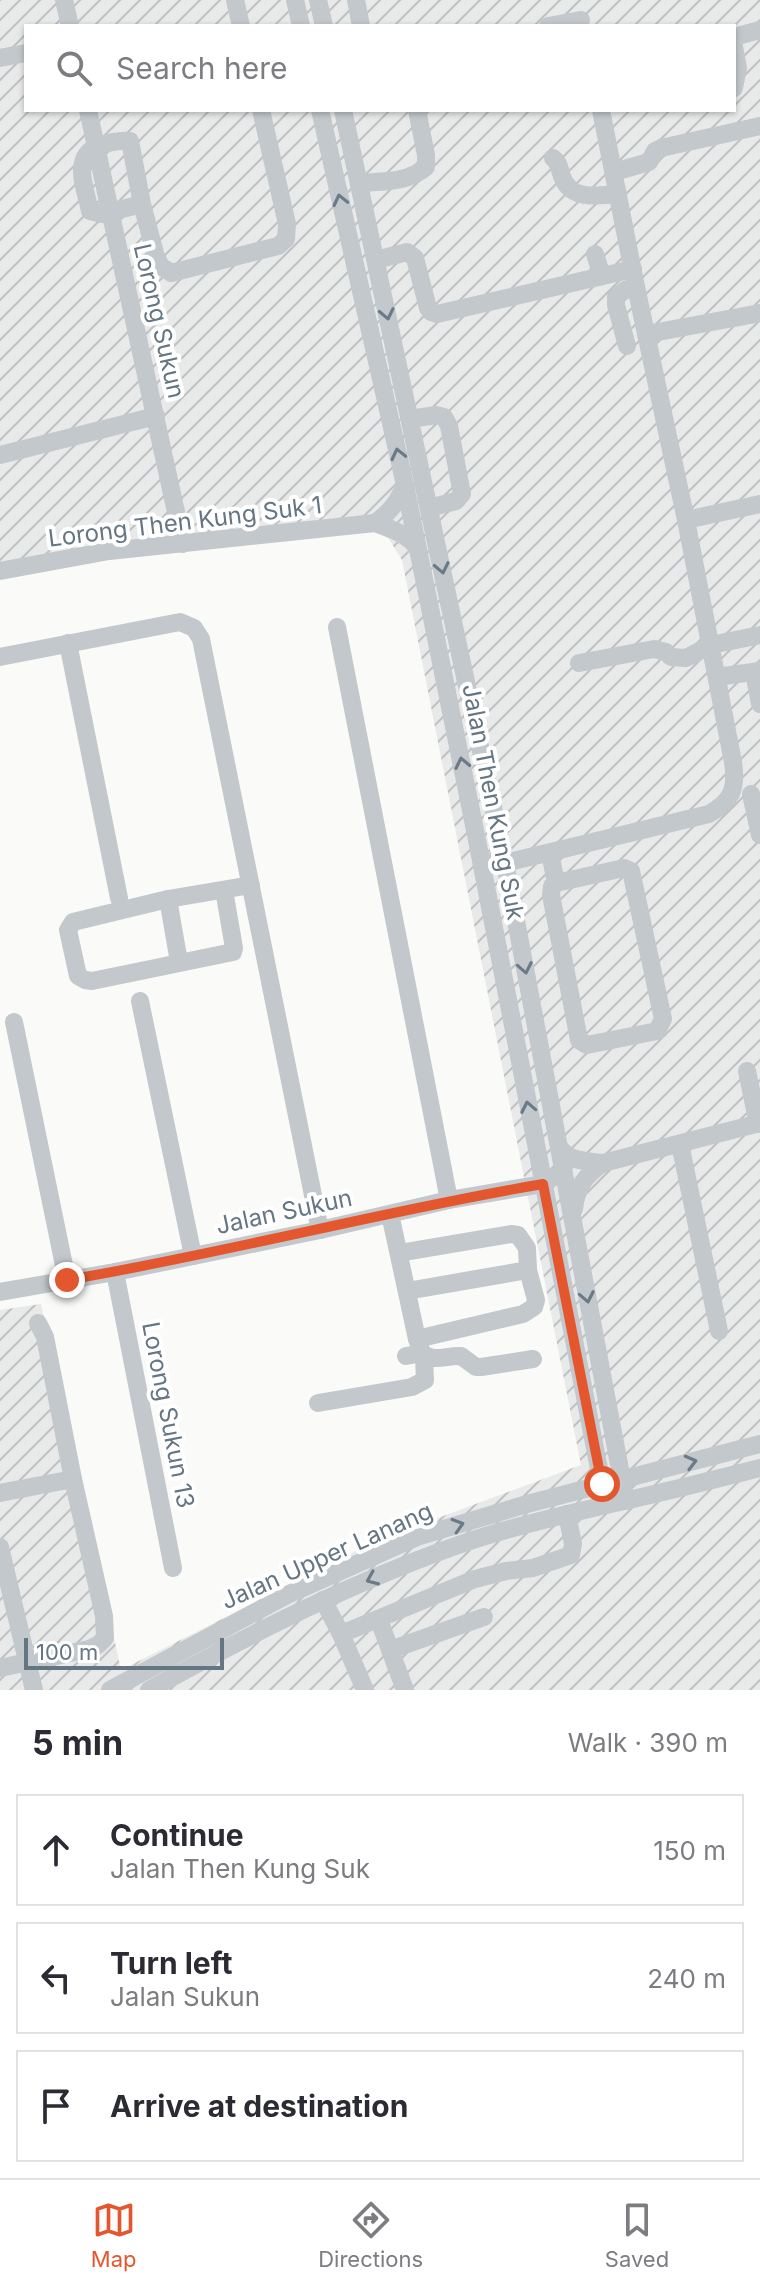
<!DOCTYPE html>
<meta charset="utf-8">
<style>
:root{--surface:#fff;--page:#f2f2f3;--text:#2b2b33;--muted:#7c7c81;--line:#e1e1e2;--accent:#e4572e}
body{margin:0;font-family:Inter,sans-serif;background:var(--page);color:var(--text)}
.scale{position:absolute;left:24px;bottom:20px;width:200px;box-sizing:border-box;padding-left:8px;border:4px solid #657683;border-top:0;font-size:22px;line-height:28px;white-space:nowrap;color:#657683;-webkit-text-stroke:6px #fff;paint-order:stroke}
.stop{position:absolute;width:24px;height:24px;margin:-18px;border:6px solid #e4572e;border-radius:50%;background:#fff}
.stop.end{background:#e4572e;border-color:#fff;box-shadow:0 2px 8px #0008}
.list{margin:0;padding:0;list-style:none}
h2{display:flex;justify-content:space-between;align-items:center;height:104px;margin:0;padding:0 32px;font-size:34px}
h2 small{font-size:26px;font-weight:400;color:var(--muted)}
.list li{display:grid;grid-template-columns:52px 1fr auto;gap:24px;align-items:center;box-sizing:border-box;height:112px;margin:0 16px 16px;padding:0 16px;border:2px solid var(--line);border-radius:0px}
.list b{display:block;font-size:30px;white-space:nowrap}
.list p{margin:0;font-size:26px;white-space:nowrap;color:var(--muted)}
.list em{font-size:26px;font-style:normal;color:var(--muted)}
.icon{flex:none;width:44px;height:44px;fill:none;stroke:currentColor;stroke-width:2;stroke-linecap:round;stroke-linejoin:round}
.map{position:relative;flex:none;width:760px;height:1690px;overflow:hidden}
.search{position:absolute;background:var(--surface);box-shadow:0 2px 6px #0004;left:24px;right:24px;top:24px;height:88px;display:flex;align-items:center;gap:20px;box-sizing:border-box;padding:0 28px;border-radius:0px;color:var(--muted);font-size:30px}
.sheet{height:488px;background:var(--surface)}
nav{display:flex;justify-content:space-around;align-items:center;box-sizing:border-box;height:112px;border-top:2px solid var(--line);background:var(--surface);font-size:22px;color:var(--muted)}
nav a{display:grid;justify-items:center;gap:4px}
nav .on{color:var(--accent)}
.map>svg:first-child{display:block}
.industrial{fill:url(#industrial-furrows);fill-rule:evenodd}
.lines{fill:none;stroke-linecap:round;stroke-linejoin:round}
.minor{stroke:#c3c8cc;stroke-width:18}
.oneway{stroke:#6a7a87}
.route{stroke:#e4572e;stroke-width:10}
.labels{text-anchor:middle;stroke-width:8;stroke-linejoin:round;paint-order:stroke}
.street-label{font-size:24px;fill:#657683;stroke:#fff}
</style>
<div class="map">
<svg width="760" height="1690" viewBox="0 0 760 1690">
<defs>
<pattern id="industrial-furrows" width="10" height="10" patternUnits="userSpaceOnUse" patternTransform="scale(2)"><rect width="10" height="10" fill="#e8e9e9"/><path d="M-1 1l2-2M0 10L10 0M9 11l2-2" fill="none" stroke="#c0c1c2"/></pattern>
</defs>
<rect width="100%" height="100%" fill="#fafaf8"/>
<path class="industrial" d="M 0,0 L 760,0 L 760,1690 L 0,1690 L 0,1310 L 41,1304 L 121,1670 L 376,1541 L 581,1465 L 402,560 L 377,520 L 0,569 ZM 26,26 L 734,26 L 734,110 L 26,110 Z"/>
<g class="lines">
<g class="minor">
<path d="M 64,0 L 70,26"/>
<path d="M 235,0 L 241,26"/>
<path d="M 295,0 L 301,26"/>
<path d="M 318,0 L 324,26"/>
<path d="M 356,0 L 361,26"/>
<path d="M 548,26 L 581,20"/>
<path d="M 734,37 L 760,30"/>
<path d="M 734,46 L 738,68 L 734,88"/>
<path d="M 0,58 L 26,53"/>
<path d="M 88,110 L 183,544"/>
<path d="M 320,110 L 405,485 L 477,840 L 606,1505"/>
<path d="M 343,110 L 505,863 L 626,1501"/>
<path d="M 553,158 C 561,164 559,172 564,181 C 575,201 599,195 618,194"/>
<path d="M 614,172 L 649,162 L 655,151 L 661,148 L 760,126"/>
<path d="M 359,183 C 382,181 408,183 426,167 L 426,155 L 417,110"/>
<path d="M 142,204 L 102,214 L 90,211 C 85,186 69,154 104,144 C 113,142 120,140 130,141 L 142,204 L 156,257 L 161,266 L 171,273 L 278,246 L 286,239 L 287,224 L 261,110"/>
<path d="M 595,254 L 602,276"/>
<path d="M 376,260 L 407,252 L 415,258 L 428,308 L 431,312 L 437,314 L 633,269"/>
<path d="M 647,334 L 760,313"/>
<path d="M 627,346 L 616,305 L 616,297 L 625,290 L 636,287"/>
<path d="M 410,419 L 436,415 L 444,417 L 449,426 L 462,494 L 456,501 L 429,508"/>
<path d="M 0,455 L 156,416"/>
<path d="M 686,520 L 760,504"/>
<path d="M 375,523 C 390,512 398,502 405,485"/>
<path d="M 0,571 L 109,551 L 375,523 C 391,529 405,533 416,546"/>
<path d="M 337,627 L 449,1200"/>
<path d="M 68,643 L 119,898"/>
<path d="M 0,657 L 180,622 L 194,628 L 201,639 L 320,1230"/>
<path d="M 579,663 L 654,649 L 666,652 L 671,657 L 686,658 L 711,645 L 760,635"/>
<path d="M 754,672 L 760,704"/>
<path d="M 717,677 L 760,671"/>
<path d="M 751,794 L 760,835"/>
<path d="M 550,853 L 556,883 L 552,886 L 551,895 L 579,1040 L 587,1045 L 657,1031 L 663,1019 L 631,871 L 624,868 L 556,883"/>
<path d="M 495,860 L 505,863 L 709,814 C 732,801 737,789 733,762 L 686,520 L 636,287 L 601,110"/>
<path d="M 224,890 L 234,948 L 233,952 L 92,981 L 85,980 L 78,976 L 68,930 L 73,922 L 168,899 L 251,885"/>
<path d="M 168,899 L 179,962"/>
<path d="M 140,1001 L 193,1256"/>
<path d="M 14,1022 L 67,1280"/>
<path d="M 747,1071 L 758,1124"/>
<path d="M 680,1144 L 719,1331"/>
<path d="M 559,1147 C 570,1162 586,1161 603,1163 L 760,1123"/>
<path d="M 574,1209 C 576,1187 586,1175 603,1163"/>
<path d="M 390,1214 L 417,1339 L 422,1353"/>
<path d="M 399,1253 L 511,1234 L 518,1235 L 527,1248 L 528,1270 L 407,1291"/>
<path d="M 115,1272 L 173,1568"/>
<path d="M 0,1292 L 115,1272 L 320,1230 L 449,1200 L 543,1184 L 553,1177"/>
<path d="M 417,1339 L 523,1314 L 534,1307 L 536,1300 L 528,1270"/>
<path d="M 406,1356 L 422,1353 C 433,1363 447,1355 461,1356 L 476,1367 L 481,1367 L 533,1359"/>
<path d="M 318,1403 L 412,1387 L 425,1380 L 424,1356"/>
<path d="M 0,1493 L 73,1479"/>
<path d="M 0,1547 L 34,1690"/>
<path d="M 323,1600 L 341,1634 L 365,1690"/>
<path d="M 379,1620 L 405,1690"/>
<path d="M 341,1634 L 475,1579 L 506,1571 L 533,1568 L 571,1555 L 573,1544 L 567,1514"/>
<path d="M 390,1650 L 484,1617"/>
<path d="M 0,1668 L 89,1649 L 98,1645 L 105,1638 L 104,1616 L 73,1479 L 45,1337 L 38,1323"/>
<path d="M 110,1690 L 287,1595 L 417,1537 L 527,1504 L 760,1444"/>
<path d="M 149,1690 C 252,1633 358,1579 470,1541 C 514,1526 560,1516 606,1505 C 657,1494 709,1481 760,1468"/>
</g>
</g>
<defs><path id="oneway-chevron" d="M-2-3.5L2.5 0L-2 3.5" fill="none" stroke-width="1.6" stroke-linecap="round" stroke-linejoin="round" transform="scale(2)"/></defs>
<g class="oneway">
<use href="#oneway-chevron" transform="translate(340 200) rotate(-103)"/>
<use href="#oneway-chevron" transform="translate(387 314) rotate(78)"/>
<use href="#oneway-chevron" transform="translate(398 454) rotate(-103)"/>
<use href="#oneway-chevron" transform="translate(442 568) rotate(78)"/>
<use href="#oneway-chevron" transform="translate(462 763) rotate(-102)"/>
<use href="#oneway-chevron" transform="translate(525 968) rotate(79)"/>
<use href="#oneway-chevron" transform="translate(528 1107) rotate(-101)"/>
<use href="#oneway-chevron" transform="translate(587 1297) rotate(79)"/>
<use href="#oneway-chevron" transform="translate(691 1462) rotate(-15)"/>
<use href="#oneway-chevron" transform="translate(458 1525) rotate(-17)"/>
<use href="#oneway-chevron" transform="translate(372 1579) rotate(157)"/>
</g>
<g class="lines">
<path class="route" d="M 67,1280 C 226,1253 383,1211 543,1184 L 602,1484"/>
</g>
<g class="labels">
<g class="street-label">
<text transform="translate(159 321) rotate(77)" y="8">Lorong Sukun</text>
<text transform="translate(185 522) rotate(-7)" y="8">Lorong Then Kung Suk 1</text>
<text transform="translate(493 802) rotate(79)" y="8">Jalan Then Kung Suk</text>
<text transform="translate(284 1212) rotate(-12)" y="8">Jalan Sukun</text>
<text transform="translate(168 1415) rotate(79)" y="8">Lorong Sukun 13</text>
<text transform="translate(327 1556) rotate(-24)" y="8">Jalan Upper Lanang</text>
</g>
</g>
</svg>
<div class="scale">100 m</div>
<div class="stop" style="left:602px;top:1484px"></div>
<div class="stop end" style="left:67px;top:1280px"></div>
<div class="search"><svg class="icon" aria-label="search" viewBox="0 0 24 24"><circle cx="10" cy="10" r="6"/><path d="M15 15l6 6"/></svg>Search here</div>
</div>
<section class="sheet">
<h2>5 min<small>Walk · 390 m</small></h2>
<ul class="list">
<li><svg class="icon" aria-label="ahead" viewBox="0 0 24 24"><path d="M12 20V5M6 11l6-6 6 6"/></svg><div><b>Continue</b><p>Jalan Then Kung Suk</p></div><em>150 m</em></li>
<li><svg class="icon" aria-label="left" viewBox="0 0 24 24"><path d="M17 20v-9H6M10 6l-5 5 5 5"/></svg><div><b>Turn left</b><p>Jalan Sukun</p></div><em>240 m</em></li>
<li><svg class="icon" aria-label="arrive" viewBox="0 0 24 24"><path d="M6 21V4h12l-3 4 3 4H6"/></svg><div><b>Arrive at destination</b></div></li>
</ul>
</section>
<nav>
<a class="on"><svg class="icon" aria-label="map" viewBox="0 0 24 24"><path d="M3 6l6-2 6 2 6-2v14l-6 2-6-2-6 2zM9 4v14M15 6v14"/></svg>Map</a>
<a><svg class="icon" aria-label="directions" viewBox="0 0 24 24"><path d="M12 3l9 9-9 9-9-9zM9 14v-3h6M13 9l2 2-2 2"/></svg>Directions</a>
<a><svg class="icon" aria-label="saved" viewBox="0 0 24 24"><path d="M7 4h10v16l-5-4-5 4z"/></svg>Saved</a>
</nav>
